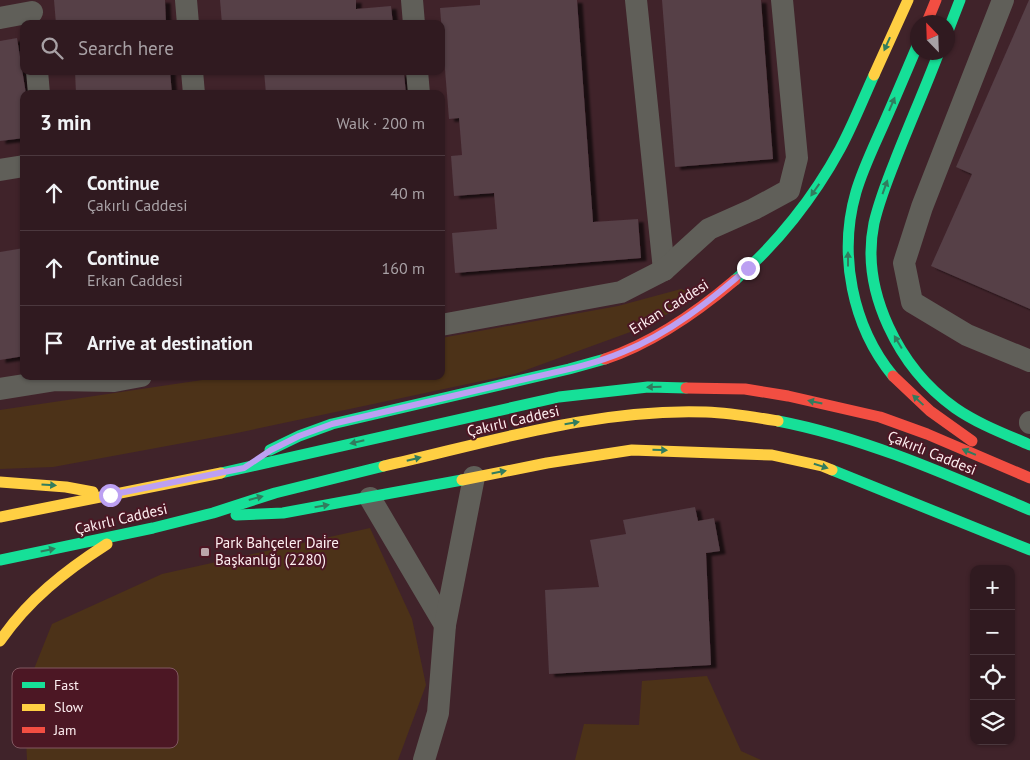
<!DOCTYPE html>
<meta charset="utf-8">
<style>
:root{--surface:#301a20;--page:#382329;--text:#f1f3f6;--muted:#a8a1a5;--line:#4b383e}
body{margin:0;font-family:"PT Sans",sans-serif;background:var(--page);color:var(--text)}
.controls{position:absolute;right:15px;bottom:15px;display:grid;overflow:hidden;border-radius:10px;box-shadow:0 1px 4px #0004}
.controls button{width:45px;height:45px;display:grid;place-items:center;padding:0;border:0;border-bottom:1px solid var(--line);background:var(--surface);color:var(--text);font:25px sans-serif}
.compass{position:absolute;left:910px;top:15px;width:45px;height:45px;border-radius:50%;background:var(--surface);box-shadow:0 1px 4px #0004;rotate:337deg}
.stop{position:absolute;width:15px;height:15px;margin:-11px;border:4px solid #bca0f2;border-radius:50%;background:#fff}
.stop.end{background:#bca0f2;border-color:#fff;box-shadow:0 1px 5px #0008}
.list{margin:0;padding:0;list-style:none}
h2{display:flex;justify-content:space-between;align-items:center;height:65px;margin:0;padding:0 20px;font-size:21px}
h2 small{font-size:16px;font-weight:400;color:var(--muted)}
.list li{display:grid;grid-template-columns:32px 1fr auto;gap:15px;align-items:center;box-sizing:border-box;height:75px;padding:0 20px;border-top:1px solid var(--line)}
.list b{display:block;font-size:19px;white-space:nowrap}
.list p{margin:0;font-size:16px;white-space:nowrap;color:var(--muted)}
.list em{font-size:16px;font-style:normal;color:var(--muted)}
.icon{flex:none;width:28px;height:28px;fill:none;stroke:currentColor;stroke-width:2;stroke-linecap:round;stroke-linejoin:round}
.map{position:relative;flex:none;width:1030px;height:760px;overflow:hidden}
.search{position:absolute;background:var(--surface);box-shadow:0 1px 4px #0004;left:20px;top:20px;width:425px;height:55px;display:flex;align-items:center;gap:12px;box-sizing:border-box;padding:0 18px;border-radius:10px;color:var(--muted);font-size:19px}
.panel{position:absolute;background:var(--surface);box-shadow:0 1px 4px #0004;left:20px;top:90px;width:425px;height:290px;border-radius:10px}
.map>svg:first-child{display:block}
.green{fill:#4c3218}
.building{fill:#563f47;filter:url(#shadow)}
.lines{fill:none;stroke-linecap:round;stroke-linejoin:round}
.street{stroke:#605f59;stroke-width:22}
.fast{stroke:#16e098;stroke-width:11}
.slow{stroke:#ffcf43;stroke-width:11}
.jam{stroke:#f24e42;stroke-width:11}
.oneway{fill:#317c5e}
.route{stroke:#bca0f2;stroke-width:6}
.poi-dot{fill:#bba7ab;stroke:#4c1724;stroke-width:2}
.labels{text-anchor:middle;stroke-width:4;stroke-linejoin:round;paint-order:stroke}
.street-label{font-size:15px;fill:#fdeef0;stroke:#4c1724}
.poi-label{font-size:15px;fill:#fdeef0;stroke:#4c1724;text-anchor:start}
.key{fill:#4c1724;stroke:#815861;stroke-width:1}
.key-label{font-size:14px;fill:#fdeef0}
</style>
<div class="map">
<svg width="1030" height="760" viewBox="0 0 1030 760">
<defs>
<filter id="shadow"><feDropShadow dx="5.5" dy="3" stdDeviation="1" flood-color="#0009"/></filter>
</defs>
<rect width="100%" height="100%" fill="#40232a"/>
<g class="green">
<path d="M 681,289 L 695,295 L 674,311 L 633,331 L 515,374 L 232,434 L 53,467 L 0,469 L 0,410 L 229,376 L 441,376 L 441,338 L 618,306 Z"/>
<path d="M 370,528 L 412,619 L 426,685 L 398,760 L 27,760 L 24,694 L 52,624 L 162,574 Z"/>
<path d="M 707,676 L 741,751 L 761,760 L 575,760 L 584,724 L 639,725 L 642,681 Z"/>
</g>
<g class="building">
<path d="M 54,0 L 165,0 L 166,24 L 56,24 Z"/>
<path d="M 220,0 L 356,0 L 356,9 L 391,6 L 393,24 L 222,24 Z"/>
<path d="M 480,0 L 577,0 L 593,222 L 638,219 L 641,258 L 455,273 L 452,233 L 497,229 L 494,193 L 454,196 L 451,156 L 462,155 L 459,118 L 449,119 L 440,8 L 480,5 Z"/>
<path d="M 662,0 L 761,0 L 773,159 L 675,167 Z"/>
<path d="M 1029,0 L 1030,0 L 1030,309 L 931,266 L 972,174 L 956,167 Z"/>
<path d="M 17,38 L 26,94 L 24,94 L 24,138 L 0,141 L 0,41 Z"/>
<path d="M 75,71 L 170,71 L 172,94 L 76,94 Z"/>
<path d="M 264,71 L 396,71 L 397,74 L 404,73 L 406,94 L 266,94 Z"/>
<path d="M 24,248 L 24,356 L 0,360 L 0,252 Z"/>
<path d="M 695,507 L 698,521 L 714,518 L 720,551 L 706,553 L 711,665 L 549,674 L 545,590 L 599,587 L 590,540 L 626,534 L 623,520 Z"/>
</g>
<g class="lines">
<g class="street">
<path d="M 186,0 L 188,24"/>
<path d="M 412,0 L 414,24"/>
<path d="M 636,0 L 664,270"/>
<path d="M 1003,0 L 922,207 L 904,263 L 912,302 L 967,335 L 1030,361"/>
<path d="M 0,18 L 32,12"/>
<path d="M 37,71 L 39,94"/>
<path d="M 192,71 L 194,94"/>
<path d="M 417,71 L 419,94"/>
<path d="M 0,170 L 24,166"/>
<path d="M 441,325 L 621,292 L 664,270 L 709,229 L 754,209 L 789,190 L 797,158 L 782,0"/>
<path d="M 0,389 L 56,380 L 114,381 L 141,376"/>
<path d="M 1030,423 L 1030,422"/>
<path d="M 370,498 L 445,625"/>
<path d="M 424,760 L 438,713 L 445,625 L 474,477"/>
</g>
<g class="fast">
<path d="M 948,31 L 960,0"/>
<path d="M 939,52 C 925,89 909,125 895,161 C 887,181 879,202 874,223 C 860,291 899,368 955,408 C 978,424 1005,434 1030,445"/>
<path d="M 735,280 C 777,244 814,197 840,149 C 853,125 863,99 874,75"/>
<path d="M 893,376 C 852,326 838,254 856,192 C 863,168 875,144 885,121 C 896,96 907,70 918,44"/>
<path d="M 778,421 C 866,438 948,475 1030,510"/>
<path d="M 270,450 L 299,436 L 332,424 L 569,369 L 605,359"/>
<path d="M 832,470 L 1030,550"/>
<path d="M 221,473 L 559,397 L 648,387 L 686,388"/>
<path d="M 236,515 L 283,513 L 462,480"/>
<path d="M 0,560 L 153,528 L 213,513 L 275,493 L 384,466"/>
</g>
<g class="slow">
<path d="M 874,75 L 908,0"/>
<path d="M 384,466 C 490,442 597,408 706,412 C 731,413 754,417 778,421"/>
<path d="M 462,480 L 547,463 L 632,450 L 772,455 L 822,466 L 832,470"/>
<path d="M 0,482 L 66,487 L 93,492"/>
<path d="M 0,517 L 221,473"/>
<path d="M 0,641 C 28,600 65,571 107,544"/>
</g>
<g class="jam">
<path d="M 927,22 L 936,0"/>
<path d="M 605,359 C 653,343 696,313 735,280"/>
<path d="M 893,376 L 930,411 L 972,441"/>
<path d="M 686,388 L 745,389 L 788,396 L 880,417 L 927,434 L 1030,478"/>
</g>
</g>
<defs><path id="oneway-solid" d="M-6-.8H1V-3.2L6.5 0L1 3.2V.8H-6Z" transform="scale(1.25)"/></defs>
<g class="oneway">
<use href="#oneway-solid" transform="translate(887 44) rotate(114)"/>
<use href="#oneway-solid" transform="translate(892 104) rotate(-67)"/>
<use href="#oneway-solid" transform="translate(885 187) rotate(-70)"/>
<use href="#oneway-solid" transform="translate(815 190) rotate(125)"/>
<use href="#oneway-solid" transform="translate(848 259) rotate(-90)"/>
<use href="#oneway-solid" transform="translate(898 342) rotate(-121)"/>
<use href="#oneway-solid" transform="translate(654 387) rotate(179)"/>
<use href="#oneway-solid" transform="translate(918 400) rotate(-137)"/>
<use href="#oneway-solid" transform="translate(815 402) rotate(-168)"/>
<use href="#oneway-solid" transform="translate(572 423) rotate(-9)"/>
<use href="#oneway-solid" transform="translate(357 442) rotate(167)"/>
<use href="#oneway-solid" transform="translate(660 450) rotate(1)"/>
<use href="#oneway-solid" transform="translate(969 452) rotate(-157)"/>
<use href="#oneway-solid" transform="translate(414 459) rotate(-14)"/>
<use href="#oneway-solid" transform="translate(821 466) rotate(17)"/>
<use href="#oneway-solid" transform="translate(499 472) rotate(-11)"/>
<use href="#oneway-solid" transform="translate(49 485) rotate(4)"/>
<use href="#oneway-solid" transform="translate(256 498) rotate(-15)"/>
<use href="#oneway-solid" transform="translate(322 506) rotate(-10)"/>
<use href="#oneway-solid" transform="translate(48 550) rotate(-12)"/>
</g>
<g class="lines">
<path class="route" d="M 110,495 L 244,468 L 271,450 L 299,436 L 332,424 C 392,410 453,396 513,382 C 549,373 588,367 623,352 C 670,333 710,301 748,268"/>
</g>
<rect class="poi-dot" x="200" y="547" width="10" height="10" rx="2.5"/>
<g class="labels">
<g class="street-label">
<text transform="translate(669 307) rotate(-32)" y="5">Erkan Caddesi</text>
<text transform="translate(513 421) rotate(-13)" y="5">Çakırlı Caddesi</text>
<text transform="translate(932 453) rotate(22)" y="5">Çakırlı Caddesi</text>
<text transform="translate(121 519) rotate(-13)" y="5">Çakırlı Caddesi</text>
</g>
<g class="poi-label">
<text x="215" y="548">Park Bahçeler Dai̇re<tspan x="215" dy="17">Başkanlığı (2280)</tspan></text>
</g>
</g>
<rect x="12" y="668" width="166" height="80" rx="8" class="key"/>
<rect x="22" y="682" width="23" height="6" fill="#16e098"/>
<rect x="22" y="704" width="23" height="7" fill="#ffcf43"/>
<rect x="22" y="727" width="23" height="6" fill="#f24e42"/>
<g class="key-label">
<text x="54" y="690">Fast</text>
<text x="54" y="712">Slow</text>
<text x="54" y="735">Jam</text>
</g>
</svg>
<div class="controls">
<button>+</button>
<button>−</button>
<button><svg class="icon" aria-label="locate" viewBox="0 0 24 24"><circle cx="12" cy="12" r="6"/><path d="M12 2v4M12 18v4M2 12h4M18 12h4"/></svg></button>
<button><svg class="icon" aria-label="layers" viewBox="0 0 24 24"><path d="M12 4l9 5-9 5-9-5zM3 14l9 5 9-5"/></svg></button>
</div>
<svg class="compass" viewBox="-18 -18 36 36"><path d="M0-13l5 13h-10z" fill="#e53935"/><path d="M0 13l5-13h-10z" fill="#a8a1a5"/></svg>
<div class="stop" style="left:110px;top:495px"></div>
<div class="stop end" style="left:748px;top:268px"></div>
<div class="search"><svg class="icon" aria-label="search" viewBox="0 0 24 24"><circle cx="10" cy="10" r="6"/><path d="M15 15l6 6"/></svg>Search here</div>
<section class="panel">
<h2>3 min<small>Walk · 200 m</small></h2>
<ul class="list">
<li><svg class="icon" aria-label="ahead" viewBox="0 0 24 24"><path d="M12 20V5M6 11l6-6 6 6"/></svg><div><b>Continue</b><p>Çakırlı Caddesi</p></div><em>40 m</em></li>
<li><svg class="icon" aria-label="ahead" viewBox="0 0 24 24"><path d="M12 20V5M6 11l6-6 6 6"/></svg><div><b>Continue</b><p>Erkan Caddesi</p></div><em>160 m</em></li>
<li><svg class="icon" aria-label="arrive" viewBox="0 0 24 24"><path d="M6 21V4h12l-3 4 3 4H6"/></svg><div><b>Arrive at destination</b></div></li>
</ul>
</section>
</div>
